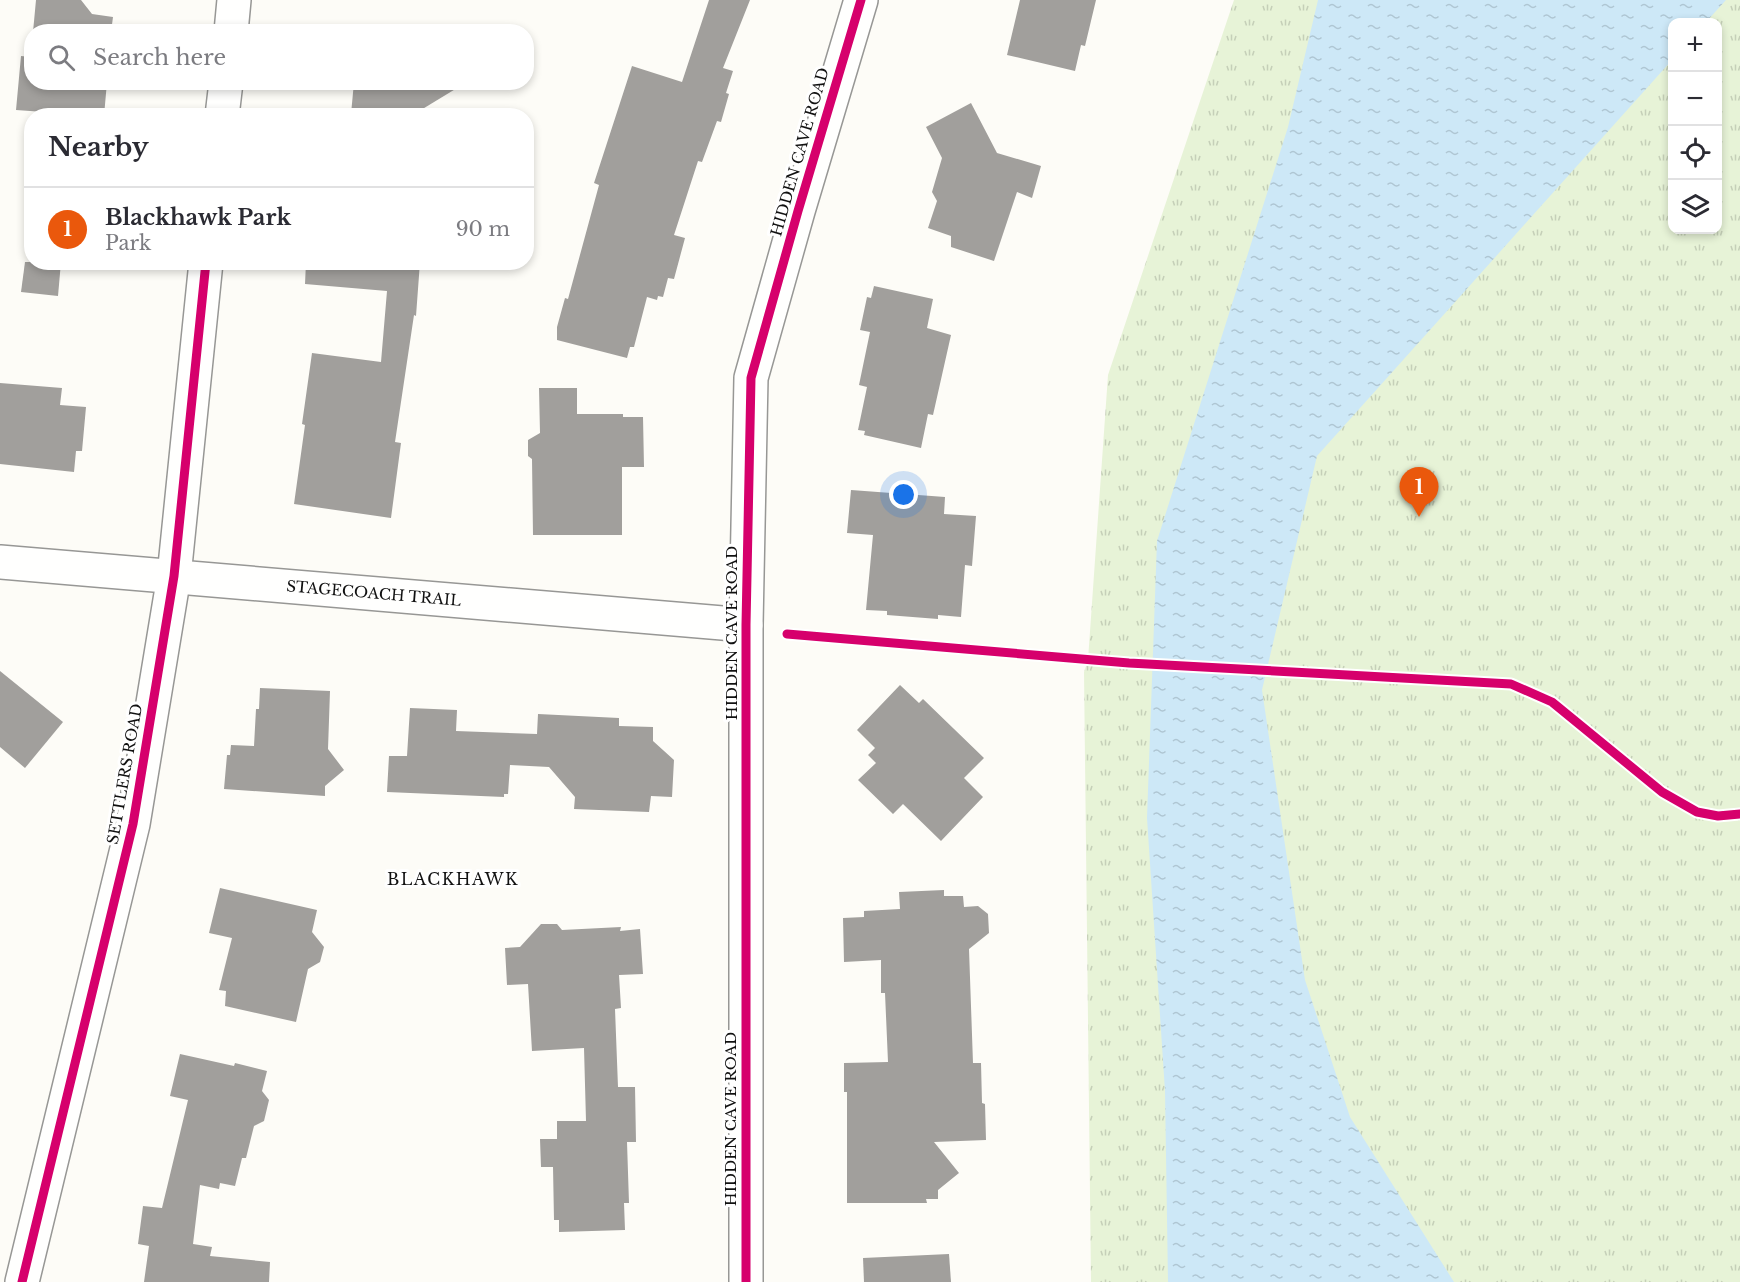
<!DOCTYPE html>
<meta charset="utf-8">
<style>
:root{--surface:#fff;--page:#f2f2f3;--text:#2b2b33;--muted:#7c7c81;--line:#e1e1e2;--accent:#ea580c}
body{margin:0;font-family:"Libre Baskerville",serif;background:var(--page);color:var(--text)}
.controls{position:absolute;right:18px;top:18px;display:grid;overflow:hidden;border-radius:12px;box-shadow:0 3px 9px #0003}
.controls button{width:54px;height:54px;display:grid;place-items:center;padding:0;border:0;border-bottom:2px solid var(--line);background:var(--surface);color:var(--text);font:30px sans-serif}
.you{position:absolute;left:904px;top:495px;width:21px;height:21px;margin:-15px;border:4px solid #fff;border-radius:50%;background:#1a73e8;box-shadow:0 0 0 9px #1a73e833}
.badge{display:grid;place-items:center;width:39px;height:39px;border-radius:50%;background:var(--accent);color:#fff;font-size:20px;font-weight:700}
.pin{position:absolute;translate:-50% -50px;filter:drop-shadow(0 2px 3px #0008)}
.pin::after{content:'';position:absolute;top:32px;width:21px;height:18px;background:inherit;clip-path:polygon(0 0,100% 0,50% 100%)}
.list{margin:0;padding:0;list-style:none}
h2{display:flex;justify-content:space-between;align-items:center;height:78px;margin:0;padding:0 24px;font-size:26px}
h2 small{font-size:20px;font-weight:400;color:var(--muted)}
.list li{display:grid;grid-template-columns:39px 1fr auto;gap:18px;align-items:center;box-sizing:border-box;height:84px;padding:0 24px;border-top:2px solid var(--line)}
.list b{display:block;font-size:22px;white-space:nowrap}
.list p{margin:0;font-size:20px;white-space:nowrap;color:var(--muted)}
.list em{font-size:20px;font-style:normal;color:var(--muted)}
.icon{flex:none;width:33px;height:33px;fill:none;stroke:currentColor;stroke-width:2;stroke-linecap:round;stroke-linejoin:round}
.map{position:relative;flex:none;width:1740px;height:1282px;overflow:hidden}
.search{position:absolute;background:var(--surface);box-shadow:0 3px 9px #0003;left:24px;top:24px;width:510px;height:66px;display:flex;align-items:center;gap:15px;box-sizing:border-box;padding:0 21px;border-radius:24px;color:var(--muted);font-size:22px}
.panel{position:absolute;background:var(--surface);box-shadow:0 3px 9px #0003;left:24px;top:108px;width:510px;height:162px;border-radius:24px}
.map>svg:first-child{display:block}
.park{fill:url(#park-tufts);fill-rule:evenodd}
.water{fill:url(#water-ripples)}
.building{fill:#a19f9c}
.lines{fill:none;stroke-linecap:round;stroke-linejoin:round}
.minor-casing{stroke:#979795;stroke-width:36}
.minor{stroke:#fffffe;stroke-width:33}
.cycleway-casing{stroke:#fff;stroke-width:13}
.cycleway{stroke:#d6006c;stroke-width:9}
.labels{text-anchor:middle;stroke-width:6;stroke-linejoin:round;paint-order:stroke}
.street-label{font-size:15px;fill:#111;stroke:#fff}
.neighbourhood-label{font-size:16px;letter-spacing:1.5px;fill:#111;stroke:#fff}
</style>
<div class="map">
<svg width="1740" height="1282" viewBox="0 0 1740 1282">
<defs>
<pattern id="park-tufts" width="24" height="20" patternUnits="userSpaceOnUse" patternTransform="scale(1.5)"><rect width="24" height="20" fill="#e7f3d7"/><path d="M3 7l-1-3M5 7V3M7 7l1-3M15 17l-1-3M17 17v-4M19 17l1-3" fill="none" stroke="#c5cfb8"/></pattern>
<pattern id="water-ripples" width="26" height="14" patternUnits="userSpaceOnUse" patternTransform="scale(1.5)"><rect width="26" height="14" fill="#cde8f7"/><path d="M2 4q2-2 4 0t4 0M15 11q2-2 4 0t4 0" fill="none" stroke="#afc6d3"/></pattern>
</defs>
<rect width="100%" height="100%" fill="#fdfcf7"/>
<path class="park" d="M 1234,0 L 1740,0 L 1740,1282 L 1091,1282 L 1084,672 L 1088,660 L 1108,375 ZM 1672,22 L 1718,22 L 1718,230 L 1672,230 Z"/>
<path class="water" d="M 1318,0 L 1726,0 L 1706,22 L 1672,22 L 1672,60 L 1317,456 L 1262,690 L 1305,980 L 1350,1117 L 1454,1282 L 1168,1282 L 1165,1091 L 1147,818 L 1157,541 L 1288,127 Z"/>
<g class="building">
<path d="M 36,0 L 81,0 L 92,14 L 113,17 L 111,32 L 33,32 Z"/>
<path d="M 709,0 L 750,0 L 723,68 L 733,71 L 726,93 L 729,94 L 721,122 L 717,121 L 702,162 L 698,161 L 674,235 L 685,238 L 674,279 L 668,278 L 663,297 L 658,296 L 657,300 L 647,297 L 634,347 L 630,347 L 627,358 L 557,340 L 557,327 L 565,298 L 568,299 L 599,185 L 594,183 L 632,66 L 682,82 Z"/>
<path d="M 1020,0 L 1096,0 L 1085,46 L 1081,45 L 1075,71 L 1007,55 Z"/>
<path d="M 360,25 L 411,31 L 411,32 L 360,32 Z"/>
<path d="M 32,49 L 32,82 L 107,82 L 104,116 L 44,116 L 44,112 L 16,110 L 21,56 L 31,57 Z"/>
<path d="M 354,82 L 467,82 L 411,116 L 351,114 Z"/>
<path d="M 971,103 L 997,153 L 1041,166 L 1032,198 L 1017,192 L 994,261 L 951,247 L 951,236 L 928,228 L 937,201 L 932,192 L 942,158 L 926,127 Z"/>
<path d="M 25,262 L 61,262 L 58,296 L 21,292 Z"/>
<path d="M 306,262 L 420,262 L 416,316 L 414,315 L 395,442 L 401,443 L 391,518 L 294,504 L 305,425 L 302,424 L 312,353 L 381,362 L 387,291 L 305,284 Z"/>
<path d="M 874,286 L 933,299 L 927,328 L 951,335 L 933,415 L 928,414 L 921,448 L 864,435 L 865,431 L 858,430 L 867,387 L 859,385 L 870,332 L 860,330 L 867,297 L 871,298 Z"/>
<path d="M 0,383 L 62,388 L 60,405 L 86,407 L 82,451 L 76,451 L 74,472 L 0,464 Z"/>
<path d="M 539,388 L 577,388 L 577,414 L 623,414 L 623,417 L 643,417 L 644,467 L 622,467 L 622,535 L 533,535 L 532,459 L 528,456 L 528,440 L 540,433 Z"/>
<path d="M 851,490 L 945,497 L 944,514 L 976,516 L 972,566 L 965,565 L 961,617 L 938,615 L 938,619 L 887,615 L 887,611 L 866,610 L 873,535 L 847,533 Z"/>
<path d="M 0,671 L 63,722 L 25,768 L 0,747 Z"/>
<path d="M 900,685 L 919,703 L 923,699 L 984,758 L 964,778 L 983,797 L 941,841 L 903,804 L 893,814 L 858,780 L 876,763 L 868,755 L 875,748 L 857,730 Z"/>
<path d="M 260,688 L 330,691 L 328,749 L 344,770 L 325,786 L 325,796 L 224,789 L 227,755 L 230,755 L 231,745 L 254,746 L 256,709 L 259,709 Z"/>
<path d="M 410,708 L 457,710 L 456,731 L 537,734 L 538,714 L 619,718 L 619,726 L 653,727 L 653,741 L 674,760 L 672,797 L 651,796 L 649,812 L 574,809 L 575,797 L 549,767 L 510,765 L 508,794 L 504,794 L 504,797 L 387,792 L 389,756 L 407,756 Z"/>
<path d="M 220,888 L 317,910 L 312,932 L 324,947 L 320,962 L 308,969 L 296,1022 L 225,1006 L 226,991 L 219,990 L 232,938 L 209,933 Z"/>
<path d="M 944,890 L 944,896 L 963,896 L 964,907 L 978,906 L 988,914 L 989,933 L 969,949 L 973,1063 L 981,1063 L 982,1103 L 985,1104 L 986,1140 L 934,1142 L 959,1173 L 938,1190 L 938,1199 L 926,1199 L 927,1203 L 847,1203 L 847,1092 L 844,1092 L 844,1063 L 888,1062 L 885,993 L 881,993 L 881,960 L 844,962 L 843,918 L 864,917 L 864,911 L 900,909 L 899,892 Z"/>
<path d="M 541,924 L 557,924 L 562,930 L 621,927 L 620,931 L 640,929 L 643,974 L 619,975 L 621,1008 L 615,1009 L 618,1087 L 635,1087 L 636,1142 L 627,1142 L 629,1203 L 624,1203 L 625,1230 L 559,1232 L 559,1220 L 554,1220 L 553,1167 L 541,1167 L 540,1139 L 557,1139 L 557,1121 L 586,1121 L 584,1048 L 532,1051 L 528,984 L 507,985 L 505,948 L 520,947 Z"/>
<path d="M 180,1054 L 234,1066 L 235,1063 L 267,1071 L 262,1091 L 269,1100 L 264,1121 L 254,1126 L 246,1158 L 242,1158 L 235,1186 L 220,1183 L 219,1189 L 200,1185 L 193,1244 L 212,1247 L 210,1256 L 270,1262 L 269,1282 L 144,1282 L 149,1246 L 138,1244 L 143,1206 L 162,1208 L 188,1100 L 170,1096 Z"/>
<path d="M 949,1254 L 951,1282 L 864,1282 L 863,1258 Z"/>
</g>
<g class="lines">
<defs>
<g id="minor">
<path d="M 231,32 L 234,0"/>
<path d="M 222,116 L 226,82"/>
<path id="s1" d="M 0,562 L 746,625"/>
<path d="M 22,1282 L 133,824 L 174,576 L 206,262"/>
<path d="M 746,1282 L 746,625 L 751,378 L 798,211 L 861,0"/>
</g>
</defs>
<use href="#minor" class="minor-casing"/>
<use href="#minor" class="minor"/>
<defs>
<g id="cycleway">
<path d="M 787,634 L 1129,663 L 1511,684 L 1552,702 L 1662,792 L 1697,812 L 1718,816 L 1740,814"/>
<path d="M 22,1282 L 133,824 L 174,576 L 206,262"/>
<path d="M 746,1282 L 746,625 L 751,378 L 798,211 L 861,0"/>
</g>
</defs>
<use href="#cycleway" class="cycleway-casing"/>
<use href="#cycleway" class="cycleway"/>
</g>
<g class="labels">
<g class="street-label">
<text transform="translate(800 152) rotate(-74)" y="5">HIDDEN CAVE ROAD</text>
<text dy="5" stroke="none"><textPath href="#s1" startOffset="375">STAGECOACH TRAIL</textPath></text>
<text transform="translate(732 633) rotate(-90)" y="5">HIDDEN CAVE ROAD</text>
<text transform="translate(125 774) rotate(-80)" y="5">SETTLERS ROAD</text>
<text transform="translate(731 1119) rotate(-90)" y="5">HIDDEN CAVE ROAD</text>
</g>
<g class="neighbourhood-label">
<text x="453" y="885">BLACKHAWK</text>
</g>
</g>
</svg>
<div class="controls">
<button>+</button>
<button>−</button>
<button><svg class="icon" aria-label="locate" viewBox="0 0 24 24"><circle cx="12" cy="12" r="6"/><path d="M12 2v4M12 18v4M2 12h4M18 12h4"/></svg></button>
<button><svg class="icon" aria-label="layers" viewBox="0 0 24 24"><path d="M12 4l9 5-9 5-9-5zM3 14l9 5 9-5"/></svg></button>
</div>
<div class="you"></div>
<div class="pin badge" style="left:1419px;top:517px">1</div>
<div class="search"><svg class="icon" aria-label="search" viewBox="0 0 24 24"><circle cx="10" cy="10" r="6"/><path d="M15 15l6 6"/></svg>Search here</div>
<section class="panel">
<h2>Nearby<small></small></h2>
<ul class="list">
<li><span class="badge">1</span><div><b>Blackhawk Park</b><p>Park</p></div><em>90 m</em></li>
</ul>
</section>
</div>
